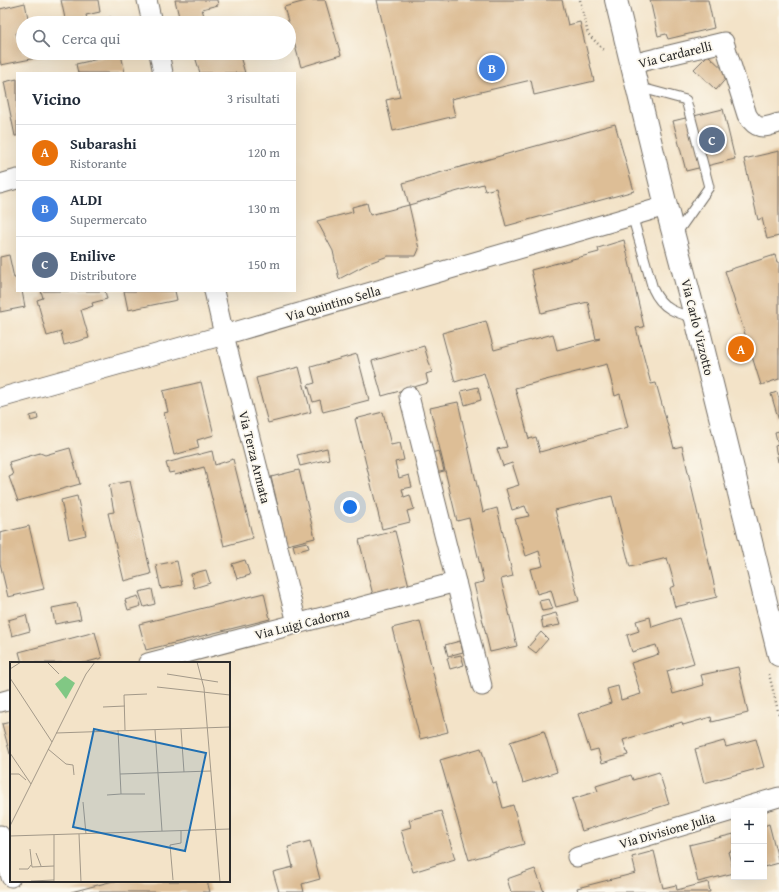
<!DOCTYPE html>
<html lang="it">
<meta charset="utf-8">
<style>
:root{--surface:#fff;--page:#f6f6f7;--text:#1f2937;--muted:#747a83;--line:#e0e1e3;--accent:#1f6fb2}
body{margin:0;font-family:"Gentium Book Plus",serif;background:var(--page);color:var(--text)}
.controls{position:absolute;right:12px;bottom:12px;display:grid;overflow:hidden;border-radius:0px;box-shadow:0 4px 16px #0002}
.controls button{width:36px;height:36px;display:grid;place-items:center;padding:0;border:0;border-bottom:1px solid var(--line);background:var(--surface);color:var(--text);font:20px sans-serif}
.you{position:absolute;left:350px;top:507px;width:14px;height:14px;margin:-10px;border:3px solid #fff;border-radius:50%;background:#1a73e8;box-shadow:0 0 0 6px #1a73e833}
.badge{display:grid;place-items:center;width:26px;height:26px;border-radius:50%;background:var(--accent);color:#fff;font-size:13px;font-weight:700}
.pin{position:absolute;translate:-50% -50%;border:2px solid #fff;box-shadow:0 1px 4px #0006}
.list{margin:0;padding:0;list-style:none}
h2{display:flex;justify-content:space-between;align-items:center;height:52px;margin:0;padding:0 16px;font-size:17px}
h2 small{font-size:13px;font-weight:400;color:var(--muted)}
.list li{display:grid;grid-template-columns:26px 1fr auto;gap:12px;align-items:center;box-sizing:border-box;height:56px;padding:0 16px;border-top:1px solid var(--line)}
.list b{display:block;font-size:15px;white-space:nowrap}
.list p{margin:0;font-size:13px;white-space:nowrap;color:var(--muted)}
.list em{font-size:13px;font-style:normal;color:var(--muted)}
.icon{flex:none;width:22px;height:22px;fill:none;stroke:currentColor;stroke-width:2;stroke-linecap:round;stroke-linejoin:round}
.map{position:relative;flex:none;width:779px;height:892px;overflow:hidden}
.search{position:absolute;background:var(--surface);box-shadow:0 4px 16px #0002;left:16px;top:16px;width:280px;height:44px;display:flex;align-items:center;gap:10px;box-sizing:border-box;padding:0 14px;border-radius:22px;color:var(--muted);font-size:15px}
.panel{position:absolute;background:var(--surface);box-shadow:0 4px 16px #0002;left:16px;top:72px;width:280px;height:220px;border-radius:0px}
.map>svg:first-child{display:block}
.building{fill:#ddbe96;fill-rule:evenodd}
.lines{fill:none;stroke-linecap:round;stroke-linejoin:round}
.lane-casing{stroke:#716b62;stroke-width:11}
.street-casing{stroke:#716b62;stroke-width:21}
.secondary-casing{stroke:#716b62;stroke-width:24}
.path{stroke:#716b62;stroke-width:2.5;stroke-dasharray:1 3;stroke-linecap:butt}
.lane{stroke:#fff;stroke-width:9}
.street{stroke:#fff;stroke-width:19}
.secondary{stroke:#fff;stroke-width:22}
.labels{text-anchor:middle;stroke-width:3.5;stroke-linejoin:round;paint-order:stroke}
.street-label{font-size:13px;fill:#2b2b2b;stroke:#fbf7ec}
.inset-road{fill:none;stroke:#a39989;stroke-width:1}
.view{fill:#1f6fb2;fill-opacity:0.15;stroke:#1f6fb2;stroke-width:2}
.inset-edge{fill:none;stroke:#2b2b2b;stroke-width:2}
</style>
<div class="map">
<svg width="779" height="892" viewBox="0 0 779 892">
<rect width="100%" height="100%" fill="#fbf7ec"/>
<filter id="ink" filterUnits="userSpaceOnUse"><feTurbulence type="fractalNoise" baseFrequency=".025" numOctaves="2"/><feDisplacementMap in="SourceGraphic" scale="8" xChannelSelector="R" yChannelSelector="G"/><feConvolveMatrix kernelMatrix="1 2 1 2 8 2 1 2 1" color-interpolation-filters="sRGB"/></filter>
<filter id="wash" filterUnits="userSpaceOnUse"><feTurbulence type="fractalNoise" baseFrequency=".012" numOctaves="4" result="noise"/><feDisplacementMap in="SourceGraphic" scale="16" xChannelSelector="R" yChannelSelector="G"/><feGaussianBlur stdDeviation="0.9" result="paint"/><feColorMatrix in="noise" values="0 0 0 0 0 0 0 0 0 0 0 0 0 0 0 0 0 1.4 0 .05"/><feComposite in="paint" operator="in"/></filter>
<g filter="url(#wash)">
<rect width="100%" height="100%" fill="#f3e3c8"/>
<g id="blocks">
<g class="building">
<path d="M 61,0 L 98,0 L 100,12 L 86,15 L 88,23 L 66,23 Z"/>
<path d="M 175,0 L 217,0 L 218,5 L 202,9 L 204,16 L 180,21 Z"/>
<path d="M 309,0 L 325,0 L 341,55 L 301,67 L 284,7 Z"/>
<path d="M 377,0 L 562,0 L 568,25 L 580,22 L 594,81 L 534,95 L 531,80 L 451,99 L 455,116 L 393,131 L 386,100 L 400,97 Z"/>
<path d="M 650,0 L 708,0 L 714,28 L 668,39 L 666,34 L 658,36 Z"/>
<path d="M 25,3 L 29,23 L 23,23 L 23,31 L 16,33 L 18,40 L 23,39 L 23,53 L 45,53 L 46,56 L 1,65 L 0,60 L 0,9 Z"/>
<path d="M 111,17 L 112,23 L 88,23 L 88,22 Z"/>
<path d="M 194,53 L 239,53 L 245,73 L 200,73 Z"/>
<path d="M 121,54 L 125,73 L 78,73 L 76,64 Z"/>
<path d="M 708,55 L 729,75 L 716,90 L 694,69 Z"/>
<path d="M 17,79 L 17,136 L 15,136 L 4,82 Z"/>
<path d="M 723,109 L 735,159 L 686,171 L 673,121 Z"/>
<path d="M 615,124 L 634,191 L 506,226 L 496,188 L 485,191 L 483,184 L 409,205 L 403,183 Z"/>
<path d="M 779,151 L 779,236 L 767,239 L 762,218 L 758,220 L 744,159 Z"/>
<path d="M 367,203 L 370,215 L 409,205 L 419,249 L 416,256 L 388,256 L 369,263 L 339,279 L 333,251 L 317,221 L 353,212 L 352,207 Z"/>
<path d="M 624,240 L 644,327 L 636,328 L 651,384 L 656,383 L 674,448 L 682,446 L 717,597 L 675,607 L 670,588 L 675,586 L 667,558 L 630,567 L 612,496 L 555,510 L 579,601 L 556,607 L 551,590 L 537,594 L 530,569 L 543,566 L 539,551 L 526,556 L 515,519 L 529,516 L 525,506 L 512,510 L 506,489 L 519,485 L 512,463 L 503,466 L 497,449 L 507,447 L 484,373 L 455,382 L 442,333 L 486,321 L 494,350 L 553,334 L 557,350 L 600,339 L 600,338 L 596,339 L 588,302 L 541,313 L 531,270 L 599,252 L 598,248 ZM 607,364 L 615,396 L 620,394 L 628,427 L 540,452 L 536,437 L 529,439 L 515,388 Z"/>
<path d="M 9,255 L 14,278 L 17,278 L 17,291 L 22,291 L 25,307 L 0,312 L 0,257 Z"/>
<path d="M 775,255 L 777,262 L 779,262 L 779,379 L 761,385 L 725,271 Z"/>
<path d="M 41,291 L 105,291 L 107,299 L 92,303 L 93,306 L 81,310 L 89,338 L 64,345 L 61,332 L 47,336 L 37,300 L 43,298 Z"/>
<path d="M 124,291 L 175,291 L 177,300 L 128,310 Z"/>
<path d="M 424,346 L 432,372 L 426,374 L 428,383 L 382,396 L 372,361 Z"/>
<path d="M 357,354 L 369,400 L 323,412 L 320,400 L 313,402 L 308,385 L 315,383 L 311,367 Z"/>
<path d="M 299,367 L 311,412 L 268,423 L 256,378 Z"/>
<path d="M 201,382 L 214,435 L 197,440 L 199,448 L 174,455 L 164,413 L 168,412 L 163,391 Z"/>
<path d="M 478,387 L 481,400 L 465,405 L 461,391 Z"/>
<path d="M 777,392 L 779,399 L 779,421 L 771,394 Z"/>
<path d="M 458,402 L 483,512 L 497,508 L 513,576 L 501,579 L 517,646 L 490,652 L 474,584 L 484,582 L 469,518 L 457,521 L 430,408 Z"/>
<path d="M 383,412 L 391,445 L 400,443 L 404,460 L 395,462 L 399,478 L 409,475 L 412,487 L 402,489 L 404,497 L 410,495 L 414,509 L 407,511 L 410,522 L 382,529 L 355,419 Z"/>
<path d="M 37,414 L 38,419 L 31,421 L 30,416 Z"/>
<path d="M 779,431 L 779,462 L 778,462 L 775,446 L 778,445 L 775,432 Z"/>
<path d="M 70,448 L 80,484 L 18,501 L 9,477 L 13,475 L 9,462 L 40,453 L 45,455 Z"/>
<path d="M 327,448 L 329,459 L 300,466 L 297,455 Z"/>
<path d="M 212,451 L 215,465 L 233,459 L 253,538 L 224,546 L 204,467 L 175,475 L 174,472 L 169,473 L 166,463 Z"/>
<path d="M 439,451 L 444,471 L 436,473 L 431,453 Z"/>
<path d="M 299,470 L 315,538 L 287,545 L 271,477 Z"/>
<path d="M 130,481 L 151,574 L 124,581 L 108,513 L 114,512 L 109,485 Z"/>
<path d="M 77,496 L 86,535 L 69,539 L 61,500 Z"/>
<path d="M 29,526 L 44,589 L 8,597 L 0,563 L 0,533 Z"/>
<path d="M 395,531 L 409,586 L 373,595 L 359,540 Z"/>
<path d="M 307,542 L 309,548 L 295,552 L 293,545 Z"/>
<path d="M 245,560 L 250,575 L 237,579 L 232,564 Z"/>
<path d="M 177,561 L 182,585 L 161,589 L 156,565 Z"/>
<path d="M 206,570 L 210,583 L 194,588 L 191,574 Z"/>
<path d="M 152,589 L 155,604 L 144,607 L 139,592 Z"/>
<path d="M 264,593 L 270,619 L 146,650 L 139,624 Z"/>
<path d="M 138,596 L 141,606 L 128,610 L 125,600 Z"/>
<path d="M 549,599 L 553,609 L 542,611 L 539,601 Z"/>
<path d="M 77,603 L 81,619 L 55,624 L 52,608 Z"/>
<path d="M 556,613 L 560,625 L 543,628 L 541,617 Z"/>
<path d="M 26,615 L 30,631 L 12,636 L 8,620 Z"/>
<path d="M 650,617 L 652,627 L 680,618 L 694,663 L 667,671 L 673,694 L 704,685 L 701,675 L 738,667 L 748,713 L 712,722 L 711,717 L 683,725 L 682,722 L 623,740 L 628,755 L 602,763 L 598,749 L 590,751 L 578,714 L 611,703 L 607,689 L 618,686 L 621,700 L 641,694 L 631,663 L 659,654 L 656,645 L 632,652 L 627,635 L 639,631 L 636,621 Z"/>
<path d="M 420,621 L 448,732 L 420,739 L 392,628 Z"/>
<path d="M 95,632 L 102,658 L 84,663 L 22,663 L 19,652 Z"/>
<path d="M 541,632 L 548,639 L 536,653 L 528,647 Z"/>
<path d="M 460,641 L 463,652 L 448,656 L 445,645 Z"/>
<path d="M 461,655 L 464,665 L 450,669 L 447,658 Z"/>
<path d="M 11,722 L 11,754 L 10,754 L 2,724 Z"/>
<path d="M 544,731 L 557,772 L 523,783 L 510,742 Z"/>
<path d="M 756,739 L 764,767 L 704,783 L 695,749 L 724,741 L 726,747 Z"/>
<path d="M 481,748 L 492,783 L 496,782 L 503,808 L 513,805 L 524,844 L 469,860 L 440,760 Z"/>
<path d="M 659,772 L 669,804 L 582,831 L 572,799 L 598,791 L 596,786 L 631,775 L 633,780 Z"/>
<path d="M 441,811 L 455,859 L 413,872 L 401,830 L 411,827 L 409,820 Z"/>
<path d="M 769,824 L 779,863 L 764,867 L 764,826 Z"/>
<path d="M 734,834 L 734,850 L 728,852 L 734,873 L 698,882 L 689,845 Z"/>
<path d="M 310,841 L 320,879 L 302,884 L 304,892 L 279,892 L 273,872 L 293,867 L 288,847 Z"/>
<path d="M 654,851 L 663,888 L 676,885 L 677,890 L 708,882 L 710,892 L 578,892 L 577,888 L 636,873 L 632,857 Z"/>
<path d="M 535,869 L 544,892 L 511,892 L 507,879 Z"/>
<path d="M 113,881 L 207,881 L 210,892 L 71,892 Z"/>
</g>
</g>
</g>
<g filter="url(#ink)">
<use href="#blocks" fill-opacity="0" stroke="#716b62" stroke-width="1"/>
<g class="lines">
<defs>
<g id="lane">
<path d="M 638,87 L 686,100 L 709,187 L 676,234"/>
<path d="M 632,215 L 653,289 C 662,309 676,313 695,318"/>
</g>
<g id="street">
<path d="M 147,0 L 152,23"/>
<path d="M 159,53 L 163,73"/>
<path d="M 632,64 L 724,42 L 747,115 C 757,131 763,128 779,123"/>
<path d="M 0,184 L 17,179"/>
<path d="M 214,291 L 224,335 L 297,623"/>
<path d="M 0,398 L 224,335 L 666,206"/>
<path d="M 456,582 L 482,686"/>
<path d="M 148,663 L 456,582 L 409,396"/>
<path d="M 0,702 L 11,699"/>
<path d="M 0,835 L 11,877"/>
<path d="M 577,857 L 779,797"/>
</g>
<path id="secondary" d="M 616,0 L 666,206 L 696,319 L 779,655"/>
</defs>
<use href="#lane" class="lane-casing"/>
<use href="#street" class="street-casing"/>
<use href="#secondary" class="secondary-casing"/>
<g class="path">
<path d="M 580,0 L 588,34 L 604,50"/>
<path d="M 769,674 L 779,715"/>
</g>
<use href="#lane" class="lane"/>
<use href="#street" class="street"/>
<use href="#secondary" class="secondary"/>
</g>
</g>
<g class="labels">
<g class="street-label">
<text transform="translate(675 54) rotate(-14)" y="5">Via Cardarelli</text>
<text transform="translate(333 303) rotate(-16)" y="5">Via Quintino Sella</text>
<text transform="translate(698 327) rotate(76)" y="5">Via Carlo Vizzotto</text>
<text transform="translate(255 457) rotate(76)" y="5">Via Terza Armata</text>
<text transform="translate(302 623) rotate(-14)" y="5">Via Luigi Cadorna</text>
<text transform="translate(667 830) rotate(-16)" y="5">Via Divisione Julia</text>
</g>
</g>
<g transform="translate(10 662)">
<rect width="220" height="220" fill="#f3e3c8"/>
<path d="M 55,14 L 65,21 L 56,37 L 45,22 Z" fill="#81c884"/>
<path class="inset-road" d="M 37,0 L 49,12M 187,0 L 194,26 L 210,220M 0,7 L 11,0M 157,12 L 208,20M 0,16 L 42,80M 147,25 L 220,33M 93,45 L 115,44M 171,67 L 174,110M 108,68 L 111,132 L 135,132M 115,68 L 114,33 L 137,32M 145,68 L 152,169M 46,71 L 220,65M 38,87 L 56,102 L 63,103 L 64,113M 0,91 L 21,122M 0,112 L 9,112 L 16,118M 110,112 L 201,109M 97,133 L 111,132M 73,140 L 76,172M 0,164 L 76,12 L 85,0M 69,172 L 71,220M 44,173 L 44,220M 0,174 L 220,167M 20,187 L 22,205 L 44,204M 26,191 L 31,204M 9,207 L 18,207 L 21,203M 163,218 L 160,183 L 171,181 L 171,168M 21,219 L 44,218"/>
<path class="view" d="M 84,67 L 196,91 L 175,189 L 63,165 Z"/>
<rect width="220" height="220" class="inset-edge"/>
</g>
</svg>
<div class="controls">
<button>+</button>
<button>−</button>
</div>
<div class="you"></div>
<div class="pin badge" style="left:741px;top:349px;background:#e8710a">A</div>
<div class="pin badge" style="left:492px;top:68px;background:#3f7fe0">B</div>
<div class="pin badge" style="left:712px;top:140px;background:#5c6f8a">C</div>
<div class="search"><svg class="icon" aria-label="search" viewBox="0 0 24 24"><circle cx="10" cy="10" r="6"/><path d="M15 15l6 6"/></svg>Cerca qui</div>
<section class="panel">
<h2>Vicino<small>3 risultati</small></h2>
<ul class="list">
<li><span class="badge" style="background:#e8710a">A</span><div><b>Subarashi</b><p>Ristorante</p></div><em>120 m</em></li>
<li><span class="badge" style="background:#3f7fe0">B</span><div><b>ALDI</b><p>Supermercato</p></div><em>130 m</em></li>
<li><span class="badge" style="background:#5c6f8a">C</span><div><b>Enilive</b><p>Distributore</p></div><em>150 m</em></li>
</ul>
</section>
</div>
